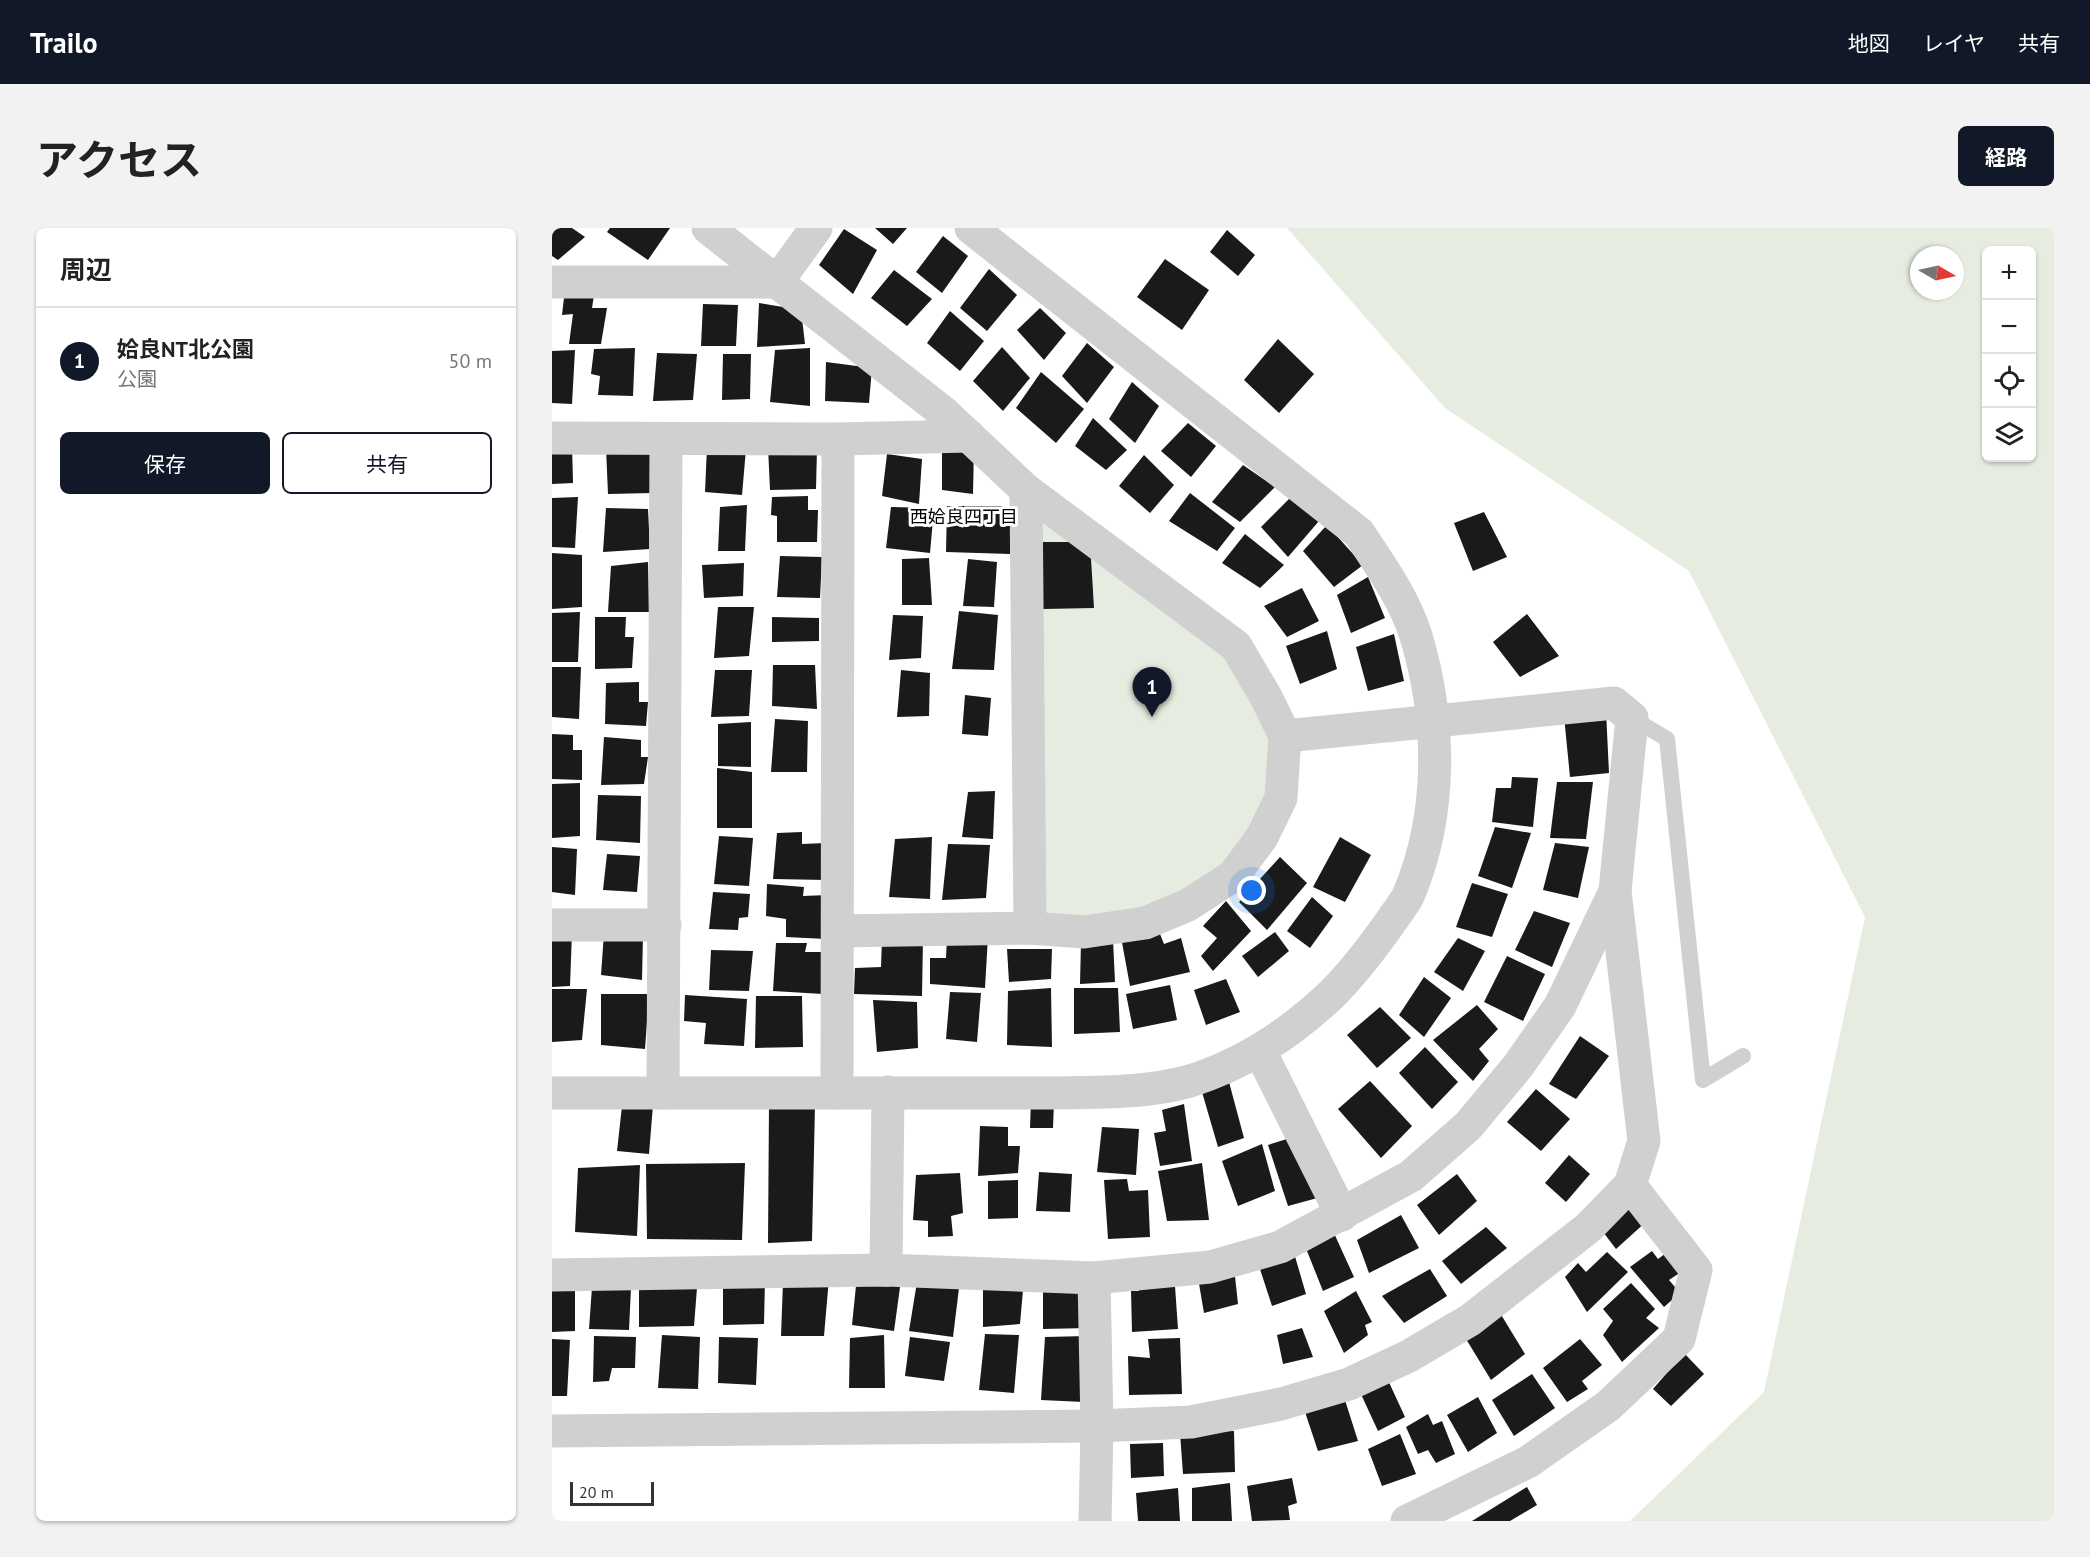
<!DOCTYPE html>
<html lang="ja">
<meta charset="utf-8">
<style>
:root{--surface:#fff;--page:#f2f2f2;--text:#222;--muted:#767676;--line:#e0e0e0;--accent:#111827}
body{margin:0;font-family:"PT Sans","Noto Sans JP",sans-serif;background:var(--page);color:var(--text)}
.controls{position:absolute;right:18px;top:18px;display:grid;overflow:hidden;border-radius:9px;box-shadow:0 2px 4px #0004}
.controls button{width:54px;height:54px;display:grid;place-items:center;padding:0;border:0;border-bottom:2px solid var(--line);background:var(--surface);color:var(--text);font:30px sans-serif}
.compass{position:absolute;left:1358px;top:18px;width:54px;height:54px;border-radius:50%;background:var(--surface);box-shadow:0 2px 4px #0004;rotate:99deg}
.scale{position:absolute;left:18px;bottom:15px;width:84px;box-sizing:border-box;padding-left:6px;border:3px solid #333;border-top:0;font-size:16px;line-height:21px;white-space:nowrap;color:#333;-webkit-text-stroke:4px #fff;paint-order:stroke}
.you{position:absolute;left:700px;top:663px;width:21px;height:21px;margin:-15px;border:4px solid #fff;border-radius:50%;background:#1a73e8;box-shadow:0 0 0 9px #1a73e833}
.badge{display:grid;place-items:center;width:39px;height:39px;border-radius:50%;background:var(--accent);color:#fff;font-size:20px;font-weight:700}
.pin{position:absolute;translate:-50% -50px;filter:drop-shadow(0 2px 3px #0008)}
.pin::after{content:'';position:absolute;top:32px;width:21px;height:18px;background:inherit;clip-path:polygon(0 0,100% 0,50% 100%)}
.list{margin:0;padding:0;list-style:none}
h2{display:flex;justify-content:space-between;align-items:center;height:78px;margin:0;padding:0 24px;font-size:26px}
h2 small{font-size:20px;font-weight:400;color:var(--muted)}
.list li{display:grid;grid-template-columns:39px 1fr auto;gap:18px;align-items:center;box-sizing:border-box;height:108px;padding:0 24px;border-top:2px solid var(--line)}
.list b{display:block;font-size:22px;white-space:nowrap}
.list p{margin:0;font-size:20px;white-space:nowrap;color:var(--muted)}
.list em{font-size:20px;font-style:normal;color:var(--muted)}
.actions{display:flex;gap:12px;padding:18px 24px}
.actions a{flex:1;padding:14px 0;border:2px solid var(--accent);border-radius:9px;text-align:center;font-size:21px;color:var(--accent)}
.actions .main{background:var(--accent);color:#fff}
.icon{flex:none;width:33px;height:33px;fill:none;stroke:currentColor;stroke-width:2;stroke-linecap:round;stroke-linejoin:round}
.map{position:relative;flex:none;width:1502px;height:1293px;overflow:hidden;border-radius:9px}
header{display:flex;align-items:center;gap:36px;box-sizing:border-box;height:84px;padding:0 30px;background:var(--accent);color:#fff}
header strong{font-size:28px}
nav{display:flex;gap:33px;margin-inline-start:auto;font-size:21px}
.intro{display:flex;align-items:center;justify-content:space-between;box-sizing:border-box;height:144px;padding:0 36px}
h1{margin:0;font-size:42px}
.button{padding:15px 27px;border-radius:9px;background:var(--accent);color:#fff;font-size:21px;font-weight:700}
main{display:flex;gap:36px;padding:0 36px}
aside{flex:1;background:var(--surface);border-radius:9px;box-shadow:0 2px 4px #0004}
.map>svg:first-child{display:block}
.green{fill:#e6ecdf;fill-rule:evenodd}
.building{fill:#1a1a1a}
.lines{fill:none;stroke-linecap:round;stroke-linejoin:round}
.service{stroke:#d0d0d0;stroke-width:16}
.minor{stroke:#d0d0d0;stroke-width:33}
.tertiary{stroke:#d0d0d0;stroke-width:33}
.labels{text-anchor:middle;stroke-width:6;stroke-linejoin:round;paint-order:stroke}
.neighbourhood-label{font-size:18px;fill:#000;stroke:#fff}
</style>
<header>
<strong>Trailo</strong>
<nav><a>地図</a><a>レイヤ</a><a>共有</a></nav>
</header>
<div class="intro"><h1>アクセス</h1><a class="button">経路</a></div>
<main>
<aside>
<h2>周辺<small></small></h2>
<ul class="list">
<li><span class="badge">1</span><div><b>姶良NT北公園</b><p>公園</p></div><em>50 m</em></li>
</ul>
<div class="actions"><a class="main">保存</a><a>共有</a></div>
</aside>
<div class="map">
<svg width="1502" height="1293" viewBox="0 0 1502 1293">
<rect width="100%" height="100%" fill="#fff"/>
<g class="green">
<path d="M 735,0 L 1502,0 L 1502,1293 L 1078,1293 L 1212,1164 L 1313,689 L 1137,343 L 893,180 ZM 1434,22 L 1480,22 L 1480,230 L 1434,230 ZM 1367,27 L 1403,27 L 1403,63 L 1367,63 Z"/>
<path d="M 474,262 L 684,418 L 714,469 L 729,570 L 636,677 L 478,700 Z"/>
</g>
<g class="building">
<path d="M 0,0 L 20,0 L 33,9 L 6,32 L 0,28 Z"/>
<path d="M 58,0 L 118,0 L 96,32 L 55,4 Z"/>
<path d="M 323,0 L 355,0 L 341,16 Z"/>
<path d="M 292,1 L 325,22 L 301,66 L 267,37 Z"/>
<path d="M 675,2 L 703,27 L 686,48 L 658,24 Z"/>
<path d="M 391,8 L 416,28 L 390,65 L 364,44 Z"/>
<path d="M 613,31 L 657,62 L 630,102 L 585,69 Z"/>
<path d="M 437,41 L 465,67 L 435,103 L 408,80 Z"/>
<path d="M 342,42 L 380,71 L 355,98 L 319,70 Z"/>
<path d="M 13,61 L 43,61 L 40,80 L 55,80 L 49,116 L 17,116 L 21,86 L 10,87 Z"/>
<path d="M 207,75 L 249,82 L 253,116 L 205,119 Z"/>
<path d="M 151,76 L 186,77 L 184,118 L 149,118 Z"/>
<path d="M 488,80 L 514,105 L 492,132 L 465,102 Z"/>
<path d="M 398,83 L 432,113 L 408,143 L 375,115 Z"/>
<path d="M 726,111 L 762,146 L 727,185 L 692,152 Z"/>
<path d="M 535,115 L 562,139 L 535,175 L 510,148 Z"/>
<path d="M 450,119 L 478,150 L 451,183 L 421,153 Z"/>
<path d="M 83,120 L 81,168 L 46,167 L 48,148 L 39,146 L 42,121 Z"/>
<path d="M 258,120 L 258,178 L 218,174 L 223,122 Z"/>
<path d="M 23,122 L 20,176 L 0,175 L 0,123 Z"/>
<path d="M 105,125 L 145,126 L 141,172 L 101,173 Z"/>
<path d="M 171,126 L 199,126 L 198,171 L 170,172 Z"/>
<path d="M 274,134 L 320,140 L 317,175 L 273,173 Z"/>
<path d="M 489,144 L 532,181 L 504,215 L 464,180 Z"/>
<path d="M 580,154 L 607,178 L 583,215 L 557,191 Z"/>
<path d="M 541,190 L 575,222 L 554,242 L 523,218 Z"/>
<path d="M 636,195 L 664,218 L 639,249 L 609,223 Z"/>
<path d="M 20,216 L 21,255 L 0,256 L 0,217 Z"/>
<path d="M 390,216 L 422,218 L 421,266 L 390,262 Z"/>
<path d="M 99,217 L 100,265 L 56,266 L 54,220 Z"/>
<path d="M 155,219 L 194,221 L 190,267 L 153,264 Z"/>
<path d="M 216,219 L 265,220 L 264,261 L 218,262 Z"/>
<path d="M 335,226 L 370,231 L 367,276 L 330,268 Z"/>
<path d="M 592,227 L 622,257 L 598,285 L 567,258 Z"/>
<path d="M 691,237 L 723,259 L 688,294 L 660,274 Z"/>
<path d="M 638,265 L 683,300 L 665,323 L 617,293 Z"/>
<path d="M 741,267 L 767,293 L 736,329 L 709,299 Z"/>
<path d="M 256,268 L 256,282 L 266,282 L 265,314 L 225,314 L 225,288 L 219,287 L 220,269 Z"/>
<path d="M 26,269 L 23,320 L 0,319 L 0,270 Z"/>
<path d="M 195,277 L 193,323 L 166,323 L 168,279 Z"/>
<path d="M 395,278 L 458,278 L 458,326 L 394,324 Z"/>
<path d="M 339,279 L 382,280 L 378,325 L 334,320 Z"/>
<path d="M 54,280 L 96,281 L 98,321 L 51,324 Z"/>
<path d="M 932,284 L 955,329 L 921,343 L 902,295 Z"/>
<path d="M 775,297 L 811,337 L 782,359 L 751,323 Z"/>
<path d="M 693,306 L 732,337 L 708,360 L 670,335 Z"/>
<path d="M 489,314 L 538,314 L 542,380 L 491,381 Z"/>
<path d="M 0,325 L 30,327 L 30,379 L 0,381 Z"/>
<path d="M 228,328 L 270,329 L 268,370 L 225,369 Z"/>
<path d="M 377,330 L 380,377 L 350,377 L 350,331 Z"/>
<path d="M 416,331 L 445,334 L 442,379 L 411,378 Z"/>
<path d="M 96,334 L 97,384 L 56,384 L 59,338 Z"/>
<path d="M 192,335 L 191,368 L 152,370 L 150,337 Z"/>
<path d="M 816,349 L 833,390 L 799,405 L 785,367 Z"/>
<path d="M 750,360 L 767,393 L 735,409 L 712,378 Z"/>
<path d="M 166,379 L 202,379 L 197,428 L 162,430 Z"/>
<path d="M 407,383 L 446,387 L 442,442 L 400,441 Z"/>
<path d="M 28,384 L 26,434 L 0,434 L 0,385 Z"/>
<path d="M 975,386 L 1007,428 L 968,449 L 941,414 Z"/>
<path d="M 341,387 L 371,388 L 369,430 L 337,432 Z"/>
<path d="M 43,389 L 74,389 L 73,409 L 82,409 L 80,440 L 43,441 Z"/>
<path d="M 220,389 L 267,390 L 267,413 L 220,414 Z"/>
<path d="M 775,403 L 785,441 L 748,456 L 734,418 Z"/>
<path d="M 842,406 L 852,453 L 816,463 L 804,419 Z"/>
<path d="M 221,437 L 263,437 L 265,481 L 220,478 Z"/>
<path d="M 0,439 L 29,439 L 27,491 L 0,489 Z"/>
<path d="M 163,442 L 200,442 L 197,488 L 159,489 Z"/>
<path d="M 349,442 L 378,445 L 377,488 L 345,489 Z"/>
<path d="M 87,454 L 87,474 L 96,474 L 94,498 L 53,496 L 54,455 Z"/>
<path d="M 413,467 L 439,470 L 436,508 L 410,506 Z"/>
<path d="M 1054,483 L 1057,545 L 1018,549 L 1012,488 Z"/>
<path d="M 223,491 L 256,493 L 255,544 L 219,544 Z"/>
<path d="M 199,494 L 199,539 L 166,538 L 166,496 Z"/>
<path d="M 0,506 L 21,507 L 21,522 L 30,522 L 30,552 L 0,551 Z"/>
<path d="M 52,509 L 89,512 L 89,529 L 96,529 L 92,556 L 49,557 Z"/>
<path d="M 165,540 L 200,544 L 200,600 L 165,600 Z"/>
<path d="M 960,549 L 986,550 L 981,599 L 940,594 L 944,560 L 959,560 Z"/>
<path d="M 1005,554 L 1041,554 L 1034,611 L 998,610 Z"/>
<path d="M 28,555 L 28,608 L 0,610 L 0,556 Z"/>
<path d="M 443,563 L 441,611 L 410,609 L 416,564 Z"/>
<path d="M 46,567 L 89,568 L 88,615 L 44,612 Z"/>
<path d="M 943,599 L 979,605 L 960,660 L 926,648 Z"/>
<path d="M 250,604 L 250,616 L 274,615 L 274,652 L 221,651 L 225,605 Z"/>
<path d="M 167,608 L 201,610 L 197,658 L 162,656 Z"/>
<path d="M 380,609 L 378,671 L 337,669 L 343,611 Z"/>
<path d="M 788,609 L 819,627 L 793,674 L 761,659 Z"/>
<path d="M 1003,615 L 1037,619 L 1026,670 L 991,662 Z"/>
<path d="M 396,616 L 438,617 L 434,670 L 390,672 Z"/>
<path d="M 0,619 L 25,621 L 23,667 L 0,664 Z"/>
<path d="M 55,626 L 88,628 L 85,664 L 51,662 Z"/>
<path d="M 728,629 L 755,655 L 715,702 L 687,674 Z"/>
<path d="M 920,655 L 956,666 L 940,709 L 904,699 Z"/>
<path d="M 215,656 L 252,659 L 251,668 L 276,667 L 274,711 L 234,709 L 234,691 L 214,688 Z"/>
<path d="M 161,664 L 198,666 L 196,689 L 187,690 L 186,702 L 157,701 Z"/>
<path d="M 760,669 L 781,688 L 758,720 L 735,703 Z"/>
<path d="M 674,673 L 699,703 L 661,743 L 649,728 L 665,710 L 651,698 Z"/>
<path d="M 982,683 L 1018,695 L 1000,739 L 963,722 Z"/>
<path d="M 606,701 L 612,716 L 629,710 L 638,744 L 578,758 L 569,709 Z"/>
<path d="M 0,703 L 20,704 L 18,758 L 0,759 Z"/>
<path d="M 723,704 L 737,723 L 706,749 L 690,728 Z"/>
<path d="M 52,705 L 91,707 L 90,752 L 49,747 Z"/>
<path d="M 436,708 L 433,760 L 378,756 L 378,730 L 394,730 L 395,709 Z"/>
<path d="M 371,709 L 370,768 L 302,766 L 303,740 L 329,739 L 330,710 Z"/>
<path d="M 906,710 L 933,723 L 911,763 L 882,744 Z"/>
<path d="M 561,712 L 563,754 L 528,756 L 529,714 Z"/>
<path d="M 224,715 L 255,715 L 253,724 L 275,724 L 271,766 L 221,763 Z"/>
<path d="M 455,721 L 500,721 L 499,751 L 457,754 Z"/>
<path d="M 159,722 L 201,723 L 197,763 L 157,762 Z"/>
<path d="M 955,728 L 993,746 L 971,793 L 932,774 Z"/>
<path d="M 872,749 L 899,770 L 872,809 L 847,787 Z"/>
<path d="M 674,751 L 688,784 L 654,797 L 642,762 Z"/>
<path d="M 618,757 L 625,792 L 581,801 L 574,766 Z"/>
<path d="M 499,760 L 500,819 L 455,817 L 456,763 Z"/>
<path d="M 522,760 L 566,760 L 568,804 L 522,806 Z"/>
<path d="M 0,761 L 35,761 L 30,812 L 0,814 Z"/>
<path d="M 398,764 L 429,765 L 425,814 L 394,811 Z"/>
<path d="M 49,766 L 97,766 L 93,821 L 49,817 Z"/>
<path d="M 133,767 L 195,771 L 192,818 L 152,816 L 154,795 L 132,793 Z"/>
<path d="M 204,768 L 250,768 L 251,819 L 203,820 Z"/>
<path d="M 321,772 L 365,774 L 366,820 L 325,824 Z"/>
<path d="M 925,777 L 946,801 L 927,821 L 937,833 L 921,853 L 881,812 Z"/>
<path d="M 828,779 L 859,810 L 825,840 L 795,807 Z"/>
<path d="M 1028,808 L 1057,828 L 1024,871 L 997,856 Z"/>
<path d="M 873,819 L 906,854 L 880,881 L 847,845 Z"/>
<path d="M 818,853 L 860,898 L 829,930 L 786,881 Z"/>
<path d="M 677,854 L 692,910 L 666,919 L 650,864 Z"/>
<path d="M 984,861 L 1018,891 L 989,923 L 955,894 Z"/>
<path d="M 479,871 L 502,873 L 501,900 L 478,900 Z"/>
<path d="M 217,876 L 263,877 L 260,1013 L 216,1015 Z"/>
<path d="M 632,876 L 640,933 L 608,938 L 602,905 L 614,903 L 610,882 Z"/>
<path d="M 101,877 L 97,926 L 65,923 L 70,878 Z"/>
<path d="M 428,898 L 456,899 L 456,918 L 468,918 L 466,945 L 426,948 Z"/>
<path d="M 550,899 L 587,901 L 584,947 L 545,944 Z"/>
<path d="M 738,910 L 769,969 L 736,978 L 716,917 Z"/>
<path d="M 710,916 L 723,963 L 686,978 L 670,933 Z"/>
<path d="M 1017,927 L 1038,946 L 1014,974 L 993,955 Z"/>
<path d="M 193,935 L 190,1012 L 95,1011 L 94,936 Z"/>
<path d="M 650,935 L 657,992 L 615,993 L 606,943 Z"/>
<path d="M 88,937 L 85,1008 L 23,1004 L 26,940 Z"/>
<path d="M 487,944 L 520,946 L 518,984 L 484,983 Z"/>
<path d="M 408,945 L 411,985 L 399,988 L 401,1008 L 376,1009 L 376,993 L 361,992 L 364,947 Z"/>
<path d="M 905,946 L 925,973 L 887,1007 L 865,977 Z"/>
<path d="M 575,951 L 577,963 L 596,962 L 598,1009 L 556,1011 L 552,952 Z"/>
<path d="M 466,952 L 466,990 L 436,991 L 436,953 Z"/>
<path d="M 1081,974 L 1095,993 L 1064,1021 L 1048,1000 Z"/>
<path d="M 849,987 L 867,1020 L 817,1045 L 805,1012 Z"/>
<path d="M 934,999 L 955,1020 L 909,1056 L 890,1033 Z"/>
<path d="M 781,1003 L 802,1049 L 771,1063 L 753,1018 Z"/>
<path d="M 1118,1022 L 1132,1042 L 1117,1052 L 1128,1065 L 1112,1079 L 1078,1039 L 1100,1023 L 1106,1031 Z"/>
<path d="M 1055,1024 L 1076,1044 L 1035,1084 L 1013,1049 L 1026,1035 L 1034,1044 Z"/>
<path d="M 742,1025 L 754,1066 L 720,1078 L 707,1038 Z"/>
<path d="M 491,1036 L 537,1062 L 536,1100 L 491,1101 Z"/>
<path d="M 682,1039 L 686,1076 L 652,1085 L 645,1044 Z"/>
<path d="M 473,1040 L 468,1096 L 431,1099 L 431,1057 Z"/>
<path d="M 878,1041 L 895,1068 L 852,1095 L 830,1068 Z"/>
<path d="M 305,1048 L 349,1052 L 342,1103 L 300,1097 Z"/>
<path d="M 277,1050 L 272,1108 L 229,1108 L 231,1054 Z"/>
<path d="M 171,1051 L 213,1051 L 212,1096 L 171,1097 Z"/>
<path d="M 584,1052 L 623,1058 L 626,1101 L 580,1104 L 579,1063 L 587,1063 Z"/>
<path d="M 365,1054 L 407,1060 L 401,1109 L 357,1103 Z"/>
<path d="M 1079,1055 L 1103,1081 L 1094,1090 L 1107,1100 L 1070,1134 L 1051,1107 L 1061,1093 L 1051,1081 Z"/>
<path d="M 23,1057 L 23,1103 L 0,1104 L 0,1058 Z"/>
<path d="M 40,1059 L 79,1060 L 77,1102 L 37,1101 Z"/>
<path d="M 87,1059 L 145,1060 L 142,1098 L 87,1099 Z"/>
<path d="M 804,1063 L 820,1094 L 813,1097 L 816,1107 L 792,1125 L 772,1083 Z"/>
<path d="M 948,1085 L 973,1126 L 939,1152 L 914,1111 Z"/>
<path d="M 750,1100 L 761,1129 L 731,1136 L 725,1107 Z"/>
<path d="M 433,1106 L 467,1107 L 462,1165 L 427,1162 Z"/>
<path d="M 110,1107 L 148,1109 L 146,1161 L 106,1160 Z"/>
<path d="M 332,1107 L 333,1160 L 297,1160 L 298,1110 Z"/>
<path d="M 42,1108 L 84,1109 L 83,1140 L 60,1140 L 57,1153 L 41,1154 Z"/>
<path d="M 535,1108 L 532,1174 L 489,1172 L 493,1109 Z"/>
<path d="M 167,1109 L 206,1110 L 204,1157 L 166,1155 Z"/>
<path d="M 358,1109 L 398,1114 L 392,1153 L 353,1148 Z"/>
<path d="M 628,1110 L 630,1166 L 577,1167 L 576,1128 L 598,1130 L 596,1111 Z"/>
<path d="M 0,1111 L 18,1112 L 15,1168 L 0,1168 Z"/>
<path d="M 1028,1111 L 1050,1137 L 1030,1153 L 1036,1161 L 1015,1174 L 991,1140 Z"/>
<path d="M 1132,1125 L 1152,1146 L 1119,1178 L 1101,1161 Z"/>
<path d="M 980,1146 L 1003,1180 L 962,1208 L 940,1172 Z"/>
<path d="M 835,1150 L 853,1189 L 826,1203 L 808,1164 Z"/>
<path d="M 792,1169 L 806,1213 L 766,1223 L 752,1181 Z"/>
<path d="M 926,1169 L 945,1205 L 916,1224 L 895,1187 Z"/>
<path d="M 876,1186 L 881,1197 L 890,1193 L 903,1226 L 884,1235 L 876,1222 L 866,1226 L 854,1199 Z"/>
<path d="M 682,1203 L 683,1244 L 631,1246 L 628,1205 Z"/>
<path d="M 848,1206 L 864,1246 L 830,1258 L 816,1221 Z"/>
<path d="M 611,1215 L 612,1248 L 579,1250 L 578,1216 Z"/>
<path d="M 740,1250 L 745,1275 L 736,1278 L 738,1292 L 700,1293 L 695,1258 Z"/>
<path d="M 678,1255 L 680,1293 L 640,1293 L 640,1260 Z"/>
<path d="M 975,1259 L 985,1277 L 958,1293 L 920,1293 Z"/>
<path d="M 626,1260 L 628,1293 L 586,1293 L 584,1265 Z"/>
</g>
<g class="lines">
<path class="service" d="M 1080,490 L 1115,511 L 1151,852 L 1191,828"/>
<g class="minor">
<path d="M 156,0 L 391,184 L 474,262 L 684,418 L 714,469 L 733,508 L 729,570 L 710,609 L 681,648 L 636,677 L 593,695 L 532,704 L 478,700 L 286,703"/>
<path d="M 0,54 L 225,54"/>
<path d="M 225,54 L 264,0"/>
<path d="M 0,210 L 286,211 L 417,208"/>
<path d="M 474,262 L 478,700"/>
<path d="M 0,697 L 113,697"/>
<path d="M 708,823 L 790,987"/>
<path d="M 111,865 L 114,211"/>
<path d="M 285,865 L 286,211"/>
<path d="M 334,1042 L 336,864"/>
<path d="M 0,1047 L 334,1042 L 542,1050 L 658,1039 L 728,1019 L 859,948 L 916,898 L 966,838 L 1008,778 L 1063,663"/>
<path d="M 542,1050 L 545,1198 L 543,1293"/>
<path d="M 0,1203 L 545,1198 L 639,1194 L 729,1176 L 797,1156 L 857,1128 L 918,1092 L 1036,1000 L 1078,957 L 1092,913 L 1063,663 L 1080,490 L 1062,475 L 733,508"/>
<path d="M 855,1293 L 976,1234 L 1056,1178 L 1127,1111 L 1144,1042 L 1078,957"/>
</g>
<path class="tertiary" d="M 0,865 L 493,865 C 541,864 592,866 638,853 C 692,836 739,805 780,766 C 803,743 821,719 840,692 C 845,684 853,675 857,666 C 891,584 889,492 864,408 C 852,370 828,337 807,305 L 419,0"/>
</g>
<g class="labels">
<g class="neighbourhood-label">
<text x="412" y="295">西姶良四丁目</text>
</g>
</g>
</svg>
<div class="controls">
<button>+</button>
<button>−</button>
<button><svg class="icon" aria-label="locate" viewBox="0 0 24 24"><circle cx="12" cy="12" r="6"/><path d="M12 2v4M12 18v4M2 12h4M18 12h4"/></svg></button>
<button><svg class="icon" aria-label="layers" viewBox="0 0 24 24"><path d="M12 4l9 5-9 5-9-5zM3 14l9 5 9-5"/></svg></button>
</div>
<svg class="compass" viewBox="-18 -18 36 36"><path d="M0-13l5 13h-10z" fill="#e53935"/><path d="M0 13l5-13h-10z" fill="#767676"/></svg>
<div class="scale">20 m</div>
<div class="you"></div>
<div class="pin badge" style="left:600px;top:489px">1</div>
</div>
</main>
